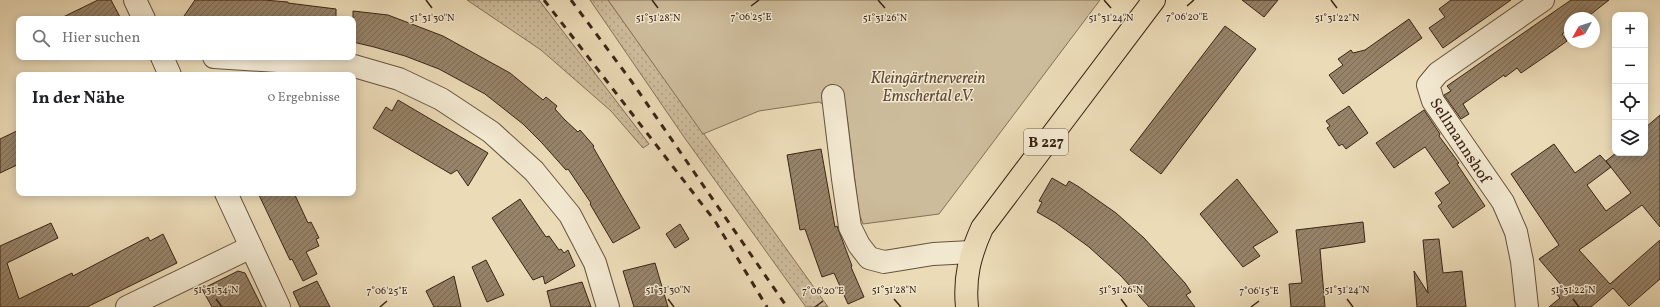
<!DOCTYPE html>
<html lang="de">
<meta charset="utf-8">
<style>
:root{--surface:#fff;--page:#f6f6f6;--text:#202124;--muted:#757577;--line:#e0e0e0}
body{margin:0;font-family:Vollkorn,serif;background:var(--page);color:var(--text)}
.controls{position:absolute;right:12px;top:12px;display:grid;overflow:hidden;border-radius:8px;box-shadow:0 2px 10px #0003}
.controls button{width:36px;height:36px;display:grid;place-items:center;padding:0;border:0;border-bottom:1px solid var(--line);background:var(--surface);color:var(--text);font:20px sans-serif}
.compass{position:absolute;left:1564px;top:12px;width:36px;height:36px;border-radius:50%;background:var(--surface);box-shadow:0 2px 10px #0003;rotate:231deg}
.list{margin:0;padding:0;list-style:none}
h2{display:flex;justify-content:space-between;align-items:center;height:52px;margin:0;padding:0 16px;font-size:17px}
h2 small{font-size:13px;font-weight:400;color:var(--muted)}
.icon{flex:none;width:22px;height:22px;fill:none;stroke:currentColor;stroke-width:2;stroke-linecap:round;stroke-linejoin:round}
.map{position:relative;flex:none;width:1660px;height:307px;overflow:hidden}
.search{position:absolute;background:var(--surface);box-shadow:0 2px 10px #0003;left:16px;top:16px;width:340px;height:44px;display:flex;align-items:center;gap:10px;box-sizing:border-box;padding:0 14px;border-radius:8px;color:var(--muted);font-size:15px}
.panel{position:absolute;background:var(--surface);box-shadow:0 2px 10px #0003;left:16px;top:72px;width:340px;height:124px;border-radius:8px}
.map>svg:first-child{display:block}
.grass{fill:url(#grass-dots);stroke:#847058}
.green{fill:#cdbc9b;stroke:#847058}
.building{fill:url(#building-hatch);stroke:#3a2415}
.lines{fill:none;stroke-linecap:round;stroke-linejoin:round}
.minor-casing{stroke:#66523e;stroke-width:24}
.major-casing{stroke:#3a2415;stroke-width:24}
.minor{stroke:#f2e8d0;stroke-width:22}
.major{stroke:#ebdbb7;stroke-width:22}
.rail{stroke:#3a2415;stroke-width:3;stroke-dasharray:7 7;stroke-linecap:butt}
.ticks{fill:none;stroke:#3a2415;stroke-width:1.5}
.labels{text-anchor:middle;stroke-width:3;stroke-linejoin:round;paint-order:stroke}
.shield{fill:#f2e8d0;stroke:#715f4d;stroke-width:1}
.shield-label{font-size:15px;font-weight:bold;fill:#3a2415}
.park-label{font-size:16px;font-style:italic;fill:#5f4a36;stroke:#f2e8d0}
.street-label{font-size:16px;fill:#3a2415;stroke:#f2e8d0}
.ticks-label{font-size:10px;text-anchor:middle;fill:#3a2415;stroke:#f2e8d0;stroke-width:3;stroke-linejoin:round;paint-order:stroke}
</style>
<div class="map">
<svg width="1660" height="307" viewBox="0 0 1660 307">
<defs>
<pattern id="grass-dots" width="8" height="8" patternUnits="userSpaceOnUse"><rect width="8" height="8" fill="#cdbc9b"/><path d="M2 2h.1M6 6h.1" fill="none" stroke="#b1a185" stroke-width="1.8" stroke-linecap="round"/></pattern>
<pattern id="building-hatch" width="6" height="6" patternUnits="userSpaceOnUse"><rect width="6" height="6" fill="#968369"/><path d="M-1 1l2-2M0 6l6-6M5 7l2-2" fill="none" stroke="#7b6b55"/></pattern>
</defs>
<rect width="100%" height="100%" fill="#ebdbb7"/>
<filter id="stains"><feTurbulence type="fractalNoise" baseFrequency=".005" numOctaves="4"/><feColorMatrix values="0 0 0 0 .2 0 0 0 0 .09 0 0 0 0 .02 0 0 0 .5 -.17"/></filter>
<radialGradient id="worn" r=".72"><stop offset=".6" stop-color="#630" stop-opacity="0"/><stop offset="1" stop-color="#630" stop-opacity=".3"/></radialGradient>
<g class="grass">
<path d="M 467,0 L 539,0 L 649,144 L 643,148 L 611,111 L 541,50 Z"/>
<path d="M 590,0 L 608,0 L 828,307 L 806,307 L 684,137 Z"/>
</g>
<path class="green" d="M 608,0 L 1100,0 L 939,214 L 863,224 L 859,213 L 847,116 L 819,102 L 759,111 L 703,134 Z"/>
<g class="building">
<path d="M 98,0 L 111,0 L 121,19 L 59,19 Z"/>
<path d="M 195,0 L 264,0 L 288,2 L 288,3 L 336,9 L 336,19 L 182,19 Z"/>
<path d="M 1242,0 L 1278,0 L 1264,17 Z"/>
<path d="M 1451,0 L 1511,0 L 1443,48 L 1429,28 L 1445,17 L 1439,9 Z"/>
<path d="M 1571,0 L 1609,0 L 1586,18 L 1570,18 L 1570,29 L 1562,34 L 1567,41 L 1556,49 L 1521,73 L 1517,68 L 1505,77 L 1504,75 L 1463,104 L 1469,114 L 1461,119 L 1444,95 L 1451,91 L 1447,86 Z"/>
<path d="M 353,11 L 388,15 L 443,36 L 510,73 L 543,100 L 546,97 L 557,106 L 555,109 L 565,120 L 578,132 L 580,130 L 594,146 L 593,147 L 640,228 L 613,243 L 590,204 L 591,203 L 568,169 L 566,170 L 542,143 L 523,124 L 485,94 L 439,69 L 405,56 L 374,47 L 353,42 Z"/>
<path d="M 1409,19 L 1422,38 L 1343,94 L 1329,75 L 1343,65 L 1338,59 L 1351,50 L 1353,53 L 1365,50 Z"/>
<path d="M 1225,26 L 1256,49 L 1161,174 L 1130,150 Z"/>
<path d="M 398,100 L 488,153 L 468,186 L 457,170 L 451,174 L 373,128 L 386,107 L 392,111 Z"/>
<path d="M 1349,106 L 1368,133 L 1346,149 L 1342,144 L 1339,146 L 1327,128 L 1330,126 L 1326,121 Z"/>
<path d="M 1424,110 L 1440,134 L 1439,136 L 1459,163 L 1457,164 L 1485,206 L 1453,228 L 1438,206 L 1442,203 L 1435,193 L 1450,183 L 1425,147 L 1394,168 L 1376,143 Z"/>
<path d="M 1660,115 L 1660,227 L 1642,205 L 1579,250 L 1610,284 L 1660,240 L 1660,279 L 1629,306 L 1613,288 L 1591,307 L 1549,307 L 1560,298 L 1555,292 L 1562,286 L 1539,259 L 1559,245 L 1511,174 L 1554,144 L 1575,173 L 1600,155 L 1611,167 L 1587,185 L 1606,211 L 1631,193 L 1606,161 L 1616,153 L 1645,153 L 1645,128 Z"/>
<path d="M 19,130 L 19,164 L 0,173 L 0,139 Z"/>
<path d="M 821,149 L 835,227 L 837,226 L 852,266 L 851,267 L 864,297 L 848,304 L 834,273 L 822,277 L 805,229 L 800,230 L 787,155 Z"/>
<path d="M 1052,178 L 1066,186 L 1069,181 L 1079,187 L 1116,213 L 1144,238 L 1185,283 L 1191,292 L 1186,295 L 1195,307 L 1149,307 L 1121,276 L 1089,247 L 1056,223 L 1037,212 L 1042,202 L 1039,201 Z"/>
<path d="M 1237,179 L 1278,232 L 1253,247 L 1260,256 L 1243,267 L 1200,214 Z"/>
<path d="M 258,193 L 294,193 L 308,223 L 311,222 L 319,238 L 316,239 L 319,246 L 306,252 L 317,274 L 303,281 L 292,259 L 290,260 Z"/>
<path d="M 520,199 L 546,237 L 549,236 L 559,250 L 561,249 L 564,253 L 568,250 L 575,266 L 545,284 L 543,276 L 533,280 L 492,218 Z"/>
<path d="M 1363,222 L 1365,242 L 1320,249 L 1325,307 L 1291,307 L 1289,284 L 1302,283 L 1296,230 Z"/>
<path d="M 51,223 L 58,238 L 7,263 L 19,299 L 72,273 L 73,276 L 148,237 L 150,241 L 163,234 L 177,263 L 87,307 L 0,307 L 0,246 Z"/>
<path d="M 680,224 L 689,239 L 675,248 L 666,234 Z"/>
<path d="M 1439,239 L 1443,273 L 1462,271 L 1466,307 L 1417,307 L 1414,271 L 1428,293 L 1423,240 Z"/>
<path d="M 486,260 L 504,295 L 487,302 L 472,267 Z"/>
<path d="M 655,263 L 668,307 L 634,307 L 623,271 Z"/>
<path d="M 238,271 L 245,273 L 262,307 L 212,307 L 202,289 Z"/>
<path d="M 454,276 L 461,307 L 434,307 L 426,291 Z"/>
<path d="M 317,281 L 330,307 L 300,307 L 293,292 Z"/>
<path d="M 582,282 L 591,307 L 551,307 L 547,291 Z"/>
</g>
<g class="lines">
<defs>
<g id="minor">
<path d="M 135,0 L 144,19"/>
<path d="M 162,57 L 170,75"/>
<path d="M 214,57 L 354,66 L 399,79 L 441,99 L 491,132 L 534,171 L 570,215 L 595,263 L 608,307"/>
<path d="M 833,96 L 843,179 L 850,227 L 859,245 L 869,258 L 884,262 L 933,254 L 971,252"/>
<path d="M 226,193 L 279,307"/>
<path d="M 127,307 L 251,247"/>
<path d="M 1527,307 L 1522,261 L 1516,232 L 1503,202 L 1433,101 L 1428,85 L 1438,73 L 1543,0"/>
</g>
<path id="major" d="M 967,307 C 964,277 970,255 982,228 L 1154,0"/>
</defs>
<use href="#minor" class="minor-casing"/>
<use href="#major" class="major-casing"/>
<use href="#minor" class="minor"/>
<use href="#major" class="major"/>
<g class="rail">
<path d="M 544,0 L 715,221 L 767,307"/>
<path d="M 571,0 L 632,82 L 787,307"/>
</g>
</g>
<path class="ticks" d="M 426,0 L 432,8M 652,0 L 658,8M 878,0 L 885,8M 1104,0 L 1111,8M 1331,0 L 1337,8M 751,6 L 759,0M 1187,6 L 1194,0M 216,299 L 222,307M 668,299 L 674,307M 894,299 L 901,307M 1121,299 L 1127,307M 1347,299 L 1353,307M 1573,299 L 1579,307M 380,307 L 387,301M 815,307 L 823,301M 1251,307 L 1259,301"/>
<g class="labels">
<rect class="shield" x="1024" y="129" width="44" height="26" rx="3"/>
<g class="shield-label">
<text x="1046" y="147">B 227</text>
</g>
<g class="park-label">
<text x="928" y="83">Kleingärtnerverein<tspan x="928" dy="18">Emschertal e.V.</tspan></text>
</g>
<g class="street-label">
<text transform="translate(1461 140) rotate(57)" y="6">Sellmannshof</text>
</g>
</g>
<g class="ticks-label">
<text x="751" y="20">7°06'25"E</text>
<text x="1187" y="20">7°06'20"E</text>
<text x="432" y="21">51°31'30"N</text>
<text x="658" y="21">51°31'28"N</text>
<text x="885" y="21">51°31'26"N</text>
<text x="1337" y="21">51°31'22"N</text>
<text x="1111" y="21">51°31'24"N</text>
<text x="216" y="293">51°31'34"N</text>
<text x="668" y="293">51°31'30"N</text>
<text x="894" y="293">51°31'28"N</text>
<text x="1121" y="293">51°31'26"N</text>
<text x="1347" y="293">51°31'24"N</text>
<text x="1573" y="293">51°31'22"N</text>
<text x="387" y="294">7°06'25"E</text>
<text x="823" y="294">7°06'20"E</text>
<text x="1259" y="294">7°06'15"E</text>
</g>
<rect width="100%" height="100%" filter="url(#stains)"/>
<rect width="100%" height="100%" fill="url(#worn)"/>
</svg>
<div class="controls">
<button>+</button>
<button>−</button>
<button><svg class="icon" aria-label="locate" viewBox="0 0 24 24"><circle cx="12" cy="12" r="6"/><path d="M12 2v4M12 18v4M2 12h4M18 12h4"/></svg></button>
<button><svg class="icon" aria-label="layers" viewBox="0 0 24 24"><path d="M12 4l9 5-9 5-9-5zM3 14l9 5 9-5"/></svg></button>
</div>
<svg class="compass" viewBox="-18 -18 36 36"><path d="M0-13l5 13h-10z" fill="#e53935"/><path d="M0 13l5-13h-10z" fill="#757577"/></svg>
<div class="search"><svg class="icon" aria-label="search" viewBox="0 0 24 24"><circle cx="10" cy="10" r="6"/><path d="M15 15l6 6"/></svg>Hier suchen</div>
<section class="panel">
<h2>In der Nähe<small>0 Ergebnisse</small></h2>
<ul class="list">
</ul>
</section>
</div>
